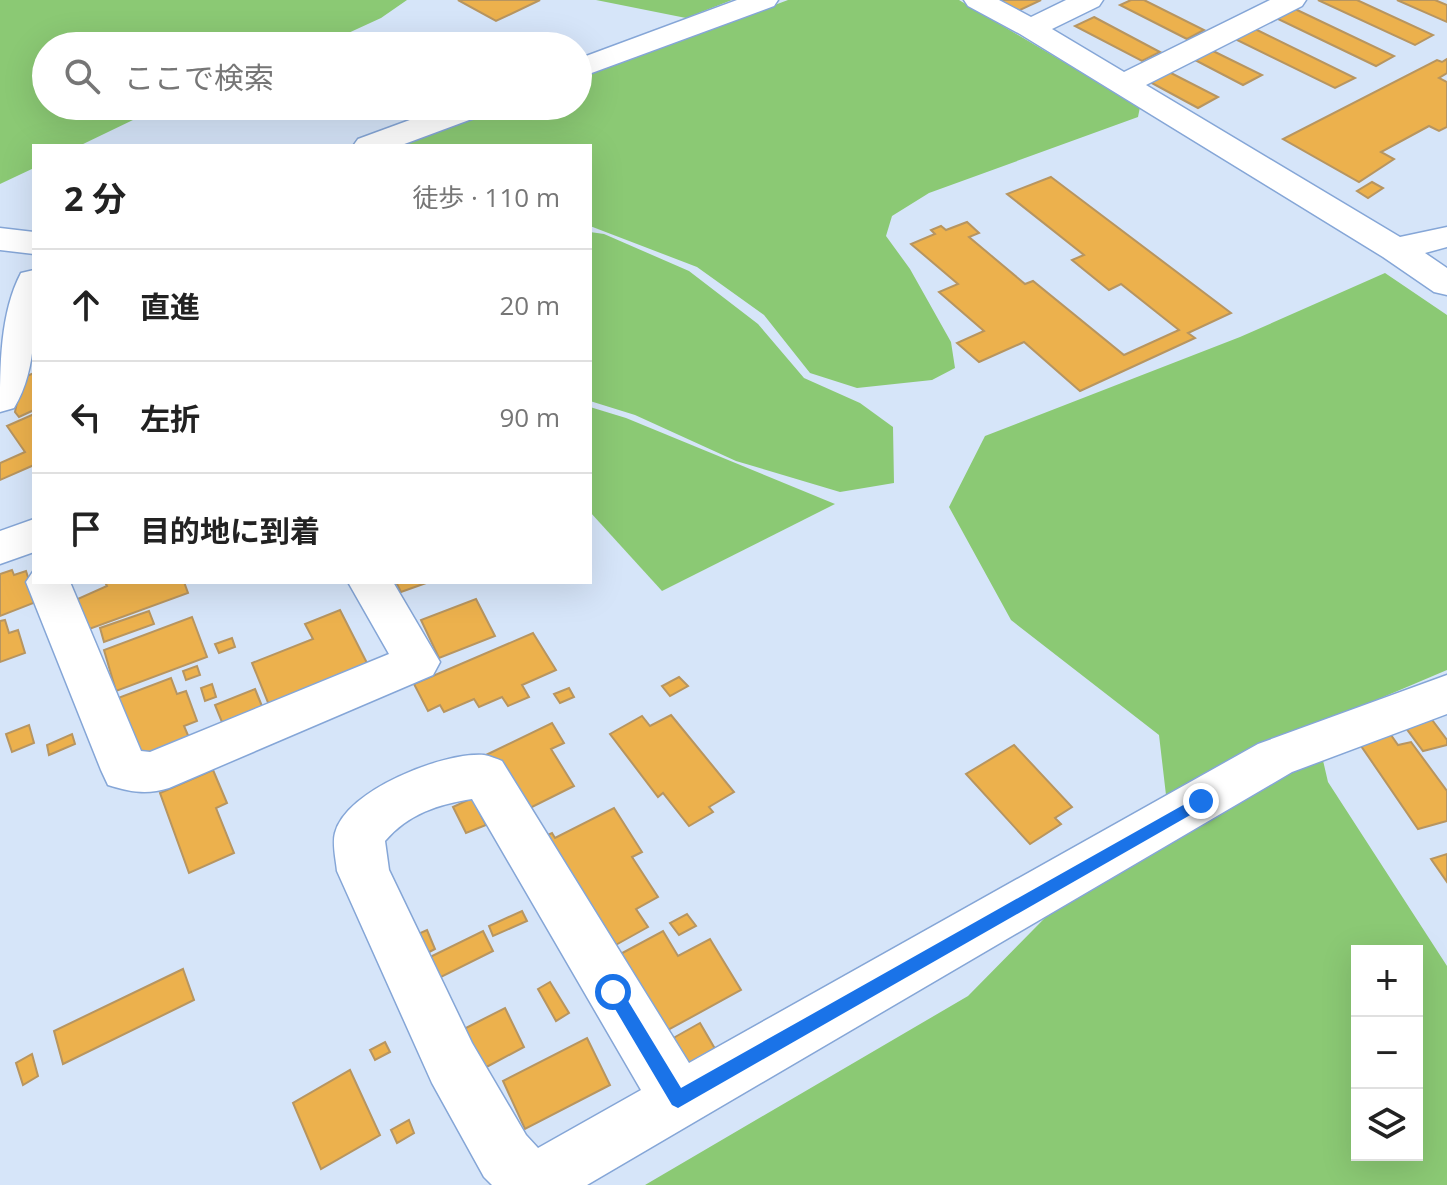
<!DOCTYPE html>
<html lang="ja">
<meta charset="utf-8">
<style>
:root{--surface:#fff;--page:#f2f2f2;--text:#222;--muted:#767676;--line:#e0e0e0}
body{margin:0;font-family:"Open Sans","Noto Sans JP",sans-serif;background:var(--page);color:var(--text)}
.controls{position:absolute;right:24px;bottom:24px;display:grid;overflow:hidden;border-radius:0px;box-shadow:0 8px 32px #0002}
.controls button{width:72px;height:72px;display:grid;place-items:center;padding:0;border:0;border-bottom:2px solid var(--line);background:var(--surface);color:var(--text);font:40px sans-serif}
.stop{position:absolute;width:24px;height:24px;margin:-18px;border:6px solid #1a73e8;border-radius:50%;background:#fff}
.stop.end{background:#1a73e8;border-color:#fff;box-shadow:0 2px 8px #0008}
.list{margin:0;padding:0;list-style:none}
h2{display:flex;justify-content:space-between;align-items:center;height:104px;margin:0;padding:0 32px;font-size:34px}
h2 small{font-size:26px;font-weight:400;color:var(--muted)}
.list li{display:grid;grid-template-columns:52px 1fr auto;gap:24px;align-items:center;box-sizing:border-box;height:112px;padding:0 32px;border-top:2px solid var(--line)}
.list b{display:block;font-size:30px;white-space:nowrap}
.list em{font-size:26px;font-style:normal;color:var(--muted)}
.icon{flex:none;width:44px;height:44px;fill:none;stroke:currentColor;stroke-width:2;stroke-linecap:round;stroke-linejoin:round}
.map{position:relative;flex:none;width:1447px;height:1185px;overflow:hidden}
.search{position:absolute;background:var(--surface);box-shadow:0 8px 32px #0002;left:32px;top:32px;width:560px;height:88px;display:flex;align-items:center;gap:20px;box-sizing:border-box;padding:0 28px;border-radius:44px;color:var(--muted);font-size:30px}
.panel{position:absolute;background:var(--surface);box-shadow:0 8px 32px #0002;left:32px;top:144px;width:560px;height:440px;border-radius:0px}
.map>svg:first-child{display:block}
.green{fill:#8bc974;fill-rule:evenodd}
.building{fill:#ecb14d;stroke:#b79560;stroke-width:2}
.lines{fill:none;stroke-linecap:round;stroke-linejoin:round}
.minor-casing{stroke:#85a6d7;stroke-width:3}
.minor{fill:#fff;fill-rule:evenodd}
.route{fill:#1a73e8}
</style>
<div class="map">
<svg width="1447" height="1185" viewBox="0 0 1447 1185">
<rect width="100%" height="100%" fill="#d6e5f9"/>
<g class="green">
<path d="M 0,0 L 407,0 L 381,18 L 320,46 L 46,46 L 46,106 L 162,106 L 79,146 L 34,146 L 34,168 L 0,184 Z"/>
<path d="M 596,0 L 732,0 L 686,18 Z"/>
<path d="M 788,0 L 959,0 L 1140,107 L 1138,117 L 929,193 L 892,216 L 886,236 L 910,269 L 951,342 L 955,368 L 932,380 L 857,388 L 810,373 L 764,315 L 697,267 L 590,226 L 590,146 L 396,146 L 503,106 L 578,106 L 578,78 Z"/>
<path d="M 590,232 L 604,234 L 689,271 L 758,324 L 804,378 L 860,403 L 893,427 L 894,483 L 840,492 L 736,461 L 635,415 L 590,401 Z"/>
<path d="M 1385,273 L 1447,315 L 1447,670 L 1315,726 L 1328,782 L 1447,966 L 1447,1185 L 645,1185 L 968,996 L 1166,795 L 1159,735 L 1011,620 L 949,507 L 985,436 L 1240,337 ZM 1357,951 L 1417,951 L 1417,1155 L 1357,1155 Z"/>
<path d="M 590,407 L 626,418 L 835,504 L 662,591 L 590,512 Z"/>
</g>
<g class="building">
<path d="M 458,0 L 540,0 L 496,21 Z"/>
<path d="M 997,0 L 1041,0 L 1018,11 Z"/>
<path d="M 1131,0 L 1144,0 L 1204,30 L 1187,39 L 1120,5 Z"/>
<path d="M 1318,0 L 1357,0 L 1433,35 L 1415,45 Z"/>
<path d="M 1397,0 L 1435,0 L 1447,5 L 1447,22 Z"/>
<path d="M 1295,9 L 1394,56 L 1376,66 L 1276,18 Z"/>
<path d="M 1094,17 L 1160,52 L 1142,61 L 1075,26 Z"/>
<path d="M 1255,29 L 1355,78 L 1335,88 L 1235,39 Z"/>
<path d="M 1211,50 L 1262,75 L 1243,85 L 1193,59 Z"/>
<path d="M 1447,59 L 1447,73 L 1439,78 L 1447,82 L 1447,127 L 1439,131 L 1429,126 L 1381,152 L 1394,159 L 1359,182 L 1283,139 L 1437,60 L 1442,62 Z"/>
<path d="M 1167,71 L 1218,97 L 1198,108 L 1148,81 Z"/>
<path d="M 1051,177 L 1231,313 L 1188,333 L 1195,338 L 1080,391 L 1024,342 L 979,362 L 957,343 L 984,331 L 939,292 L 958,284 L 911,244 L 935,234 L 931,230 L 941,226 L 946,230 L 967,222 L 979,233 L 969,237 L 1025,284 L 1033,281 L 1124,355 L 1179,330 L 1121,284 L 1109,290 L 1072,260 L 1084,255 L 1007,194 Z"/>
<path d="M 1372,182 L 1383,188 L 1368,198 L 1357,191 Z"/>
<path d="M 34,373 L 34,410 L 19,417 L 15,412 L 22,378 Z"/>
<path d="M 34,414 L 34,465 L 0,480 L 0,463 L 25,452 L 7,426 Z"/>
<path d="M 12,570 L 14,575 L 26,571 L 36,602 L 0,616 L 0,574 Z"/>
<path d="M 105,582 L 184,582 L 188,593 L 81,632 L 71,602 L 107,586 Z"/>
<path d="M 396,582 L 425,582 L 426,583 L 401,592 Z"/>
<path d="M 476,599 L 495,636 L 439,658 L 421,620 Z"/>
<path d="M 340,610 L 368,665 L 269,705 L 252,663 L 313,639 L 305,624 Z"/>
<path d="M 149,611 L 154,624 L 104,642 L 100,628 Z"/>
<path d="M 192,617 L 207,657 L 116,691 L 104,650 Z"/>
<path d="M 5,620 L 9,633 L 18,630 L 25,653 L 0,662 L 0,621 Z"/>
<path d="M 533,633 L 556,670 L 522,685 L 529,697 L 508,706 L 502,697 L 479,707 L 474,699 L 444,712 L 440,705 L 428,711 L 414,684 Z"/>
<path d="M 232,638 L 235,647 L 219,653 L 215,644 Z"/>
<path d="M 197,666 L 200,675 L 186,680 L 183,671 Z"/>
<path d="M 679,677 L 688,686 L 670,696 L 662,686 Z"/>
<path d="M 171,678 L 177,694 L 186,691 L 197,721 L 184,726 L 190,740 L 138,761 L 118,698 Z"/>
<path d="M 212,684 L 216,697 L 205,701 L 201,688 Z"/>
<path d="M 569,688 L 574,697 L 560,703 L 554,694 Z"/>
<path d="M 255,689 L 266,716 L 226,732 L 215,705 Z"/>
<path d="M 1427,713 L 1447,740 L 1447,745 L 1423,751 L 1400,720 Z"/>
<path d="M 671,715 L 734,792 L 709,807 L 713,812 L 689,826 L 663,793 L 658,797 L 610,734 L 642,716 L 650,726 Z"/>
<path d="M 552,723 L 564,743 L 551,749 L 574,786 L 526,810 L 486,755 Z"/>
<path d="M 29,725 L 34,743 L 12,752 L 6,734 Z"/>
<path d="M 72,734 L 75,744 L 49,755 L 47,745 Z"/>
<path d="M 1391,735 L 1398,745 L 1411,742 L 1447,791 L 1447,821 L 1418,829 L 1359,743 Z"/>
<path d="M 1014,745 L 1072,807 L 1055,818 L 1061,824 L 1030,844 L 966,774 Z"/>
<path d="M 213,770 L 227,803 L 216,808 L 234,853 L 189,873 L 160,793 Z"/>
<path d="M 472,798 L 486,825 L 466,833 L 453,807 Z"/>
<path d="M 614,808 L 642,852 L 632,857 L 658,897 L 636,909 L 648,927 L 612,947 L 537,840 L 552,833 L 555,838 Z"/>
<path d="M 1447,854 L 1447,882 L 1431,859 Z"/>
<path d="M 522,911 L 527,921 L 493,936 L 489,926 Z"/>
<path d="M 687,914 L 696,926 L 679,935 L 670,923 Z"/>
<path d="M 427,930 L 435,949 L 418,958 L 409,938 Z"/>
<path d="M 483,931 L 493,951 L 437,979 L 428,958 Z"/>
<path d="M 663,931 L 678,956 L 710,939 L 741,990 L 657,1036 L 613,958 Z"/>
<path d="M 183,969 L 194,1000 L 63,1064 L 54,1031 Z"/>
<path d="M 550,982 L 569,1013 L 556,1021 L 538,989 Z"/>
<path d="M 505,1008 L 524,1047 L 479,1071 L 460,1031 Z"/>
<path d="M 700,1023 L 718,1054 L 686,1072 L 668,1041 Z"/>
<path d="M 587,1038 L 610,1085 L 525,1129 L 503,1081 Z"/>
<path d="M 385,1042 L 390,1052 L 375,1060 L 370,1050 Z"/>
<path d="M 32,1054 L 38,1076 L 23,1085 L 16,1063 Z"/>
<path d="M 350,1070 L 380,1135 L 321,1169 L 293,1103 Z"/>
<path d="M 409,1120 L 414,1133 L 397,1143 L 391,1130 Z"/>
</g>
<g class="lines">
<defs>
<g id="minor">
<path d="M 737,0 L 778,0 L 774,6 L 578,78 L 578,59 Z"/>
<path d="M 964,0 L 999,0 L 1031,17 L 1066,0 L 1103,0 L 1099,6 L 1052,29 L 1124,72 L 1270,0 L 1306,0 L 1302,6 L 1146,85 L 1400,237 L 1447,227 L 1447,247 L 1425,253 L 1447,268 L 1447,295 L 1434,292 L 1383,257 L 1020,34 L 968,6 Z"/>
<path d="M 448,106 L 493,106 L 488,113 L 399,146 L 353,146 L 358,139 Z"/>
<path d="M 0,228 L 34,232 L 34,254 L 0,250 Z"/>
<path d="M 34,270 C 34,316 39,367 14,408 L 0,412 C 0,366 0,313 21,273 Z"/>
<path d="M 34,519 L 34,552 L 0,564 L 0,531 Z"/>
<path d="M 34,570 L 34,582 L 70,582 L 141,751 L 150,752 L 389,654 L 348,582 L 393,582 L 440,662 L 433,675 L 169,788 C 147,795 130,792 108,785 L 101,770 L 26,582 Z"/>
<path d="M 1447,675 L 1447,714 L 1292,772 L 587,1185 L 492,1185 L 484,1177 L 432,1083 L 337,871 C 336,860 332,844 335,833 C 346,790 443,752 484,755 C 490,756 497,759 502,761 L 689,1063 L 1258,744 ZM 472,799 L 641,1090 L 538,1148 L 526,1135 L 472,1043 L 389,870 L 385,841 C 408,814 439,804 472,799 Z"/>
</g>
</defs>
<use href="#minor" class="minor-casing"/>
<use href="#minor" class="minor"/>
</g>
<path class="route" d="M 1201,795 L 1206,797 L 1206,806 L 678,1108 L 672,1105 L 605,992 L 613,984 L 619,986 L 681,1088 Z"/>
</svg>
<div class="controls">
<button>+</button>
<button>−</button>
<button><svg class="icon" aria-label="layers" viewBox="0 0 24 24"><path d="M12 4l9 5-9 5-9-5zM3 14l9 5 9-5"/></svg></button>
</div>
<div class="stop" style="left:613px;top:992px"></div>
<div class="stop end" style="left:1201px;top:801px"></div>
<div class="search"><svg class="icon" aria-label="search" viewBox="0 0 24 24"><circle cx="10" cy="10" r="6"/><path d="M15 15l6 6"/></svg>ここで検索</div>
<section class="panel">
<h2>2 分<small>徒歩 · 110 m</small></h2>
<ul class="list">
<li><svg class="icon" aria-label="ahead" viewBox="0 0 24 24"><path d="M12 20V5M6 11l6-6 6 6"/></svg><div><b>直進</b></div><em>20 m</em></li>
<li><svg class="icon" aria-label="left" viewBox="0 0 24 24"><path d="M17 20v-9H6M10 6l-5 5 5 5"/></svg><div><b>左折</b></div><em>90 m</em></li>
<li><svg class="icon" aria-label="arrive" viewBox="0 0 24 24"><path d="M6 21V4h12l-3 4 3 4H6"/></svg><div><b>目的地に到着</b></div></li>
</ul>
</section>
</div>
